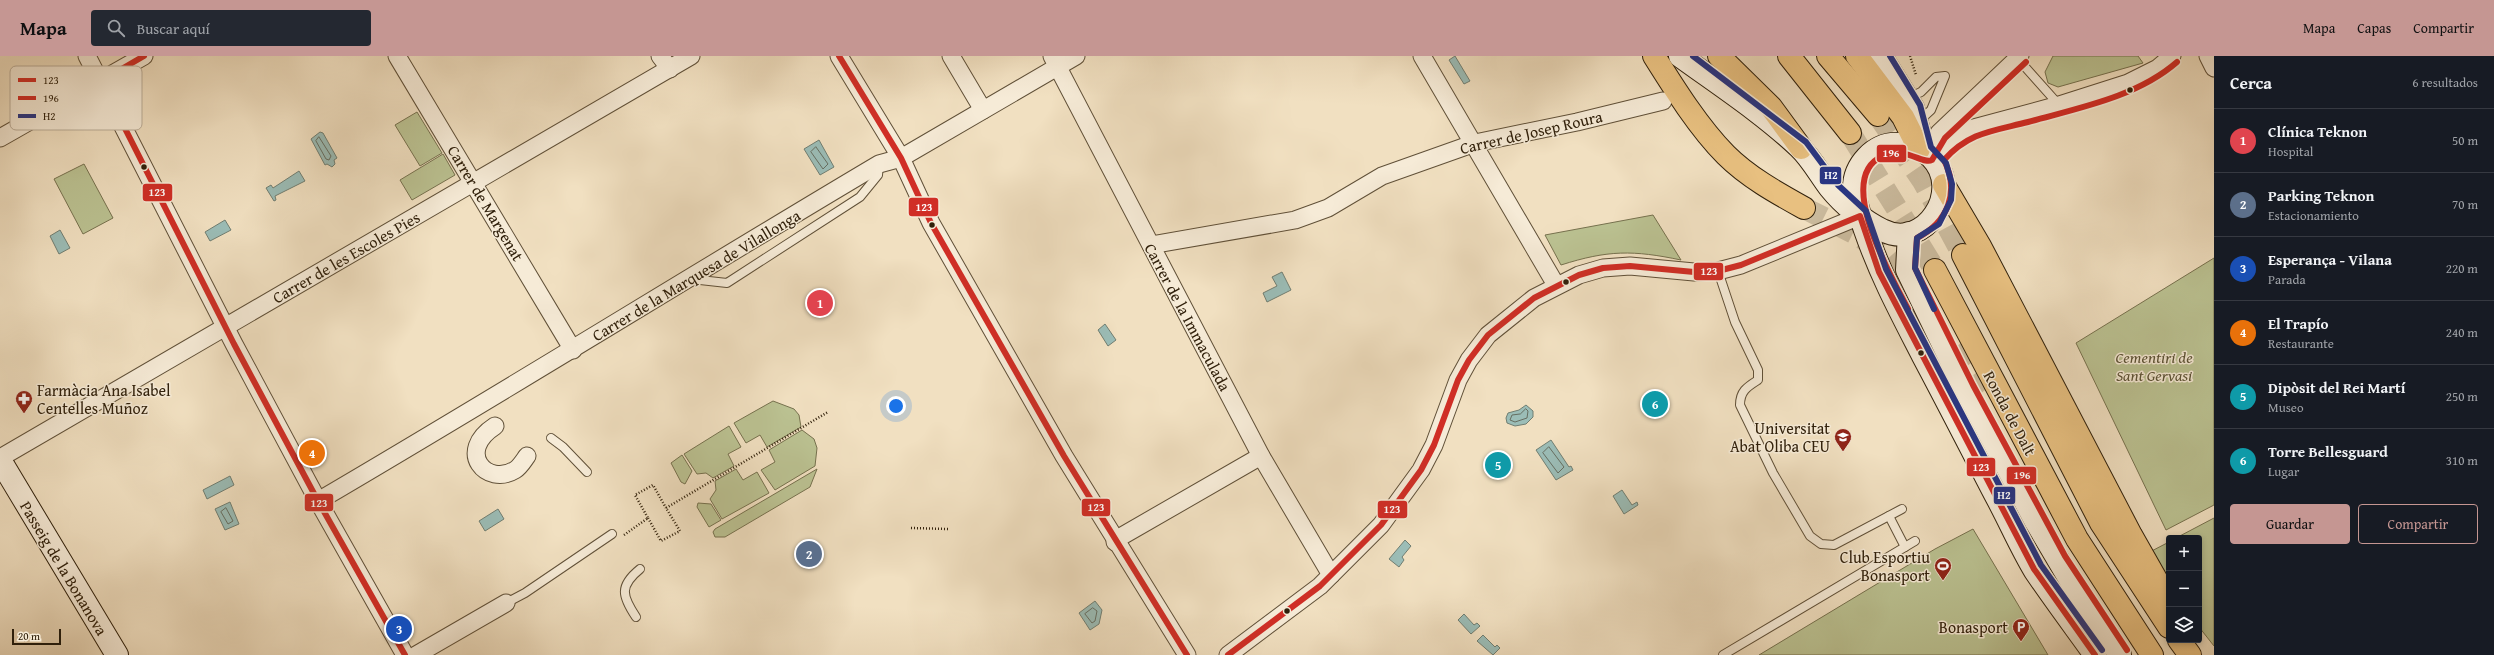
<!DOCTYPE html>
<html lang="es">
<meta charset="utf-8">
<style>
:root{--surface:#171b24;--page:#242831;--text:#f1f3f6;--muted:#9ea1a6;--line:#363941;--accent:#c59692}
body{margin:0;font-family:"Gentium Book Plus",serif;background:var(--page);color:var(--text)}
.controls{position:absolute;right:12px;bottom:12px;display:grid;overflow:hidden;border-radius:4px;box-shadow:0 2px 6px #0003}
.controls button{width:36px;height:36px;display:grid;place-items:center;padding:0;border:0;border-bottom:1px solid var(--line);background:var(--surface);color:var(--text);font:20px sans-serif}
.scale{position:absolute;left:12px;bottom:10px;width:49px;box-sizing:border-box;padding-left:4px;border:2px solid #30200b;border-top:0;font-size:11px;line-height:14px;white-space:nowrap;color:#30200b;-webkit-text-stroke:3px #f6ebd7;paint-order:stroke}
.you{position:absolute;left:896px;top:350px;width:14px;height:14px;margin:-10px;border:3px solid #fff;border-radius:50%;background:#1a73e8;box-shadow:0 0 0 6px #1a73e833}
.badge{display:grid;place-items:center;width:26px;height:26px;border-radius:50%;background:var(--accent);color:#fff;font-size:13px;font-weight:700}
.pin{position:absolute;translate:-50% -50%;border:2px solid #fff;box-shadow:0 1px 4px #0006}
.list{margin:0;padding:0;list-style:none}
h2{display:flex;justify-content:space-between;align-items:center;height:52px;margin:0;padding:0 16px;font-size:17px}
h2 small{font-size:13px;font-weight:400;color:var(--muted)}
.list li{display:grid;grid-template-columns:26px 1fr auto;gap:12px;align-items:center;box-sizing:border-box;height:64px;padding:0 16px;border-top:1px solid var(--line)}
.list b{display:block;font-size:15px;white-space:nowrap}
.list p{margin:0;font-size:13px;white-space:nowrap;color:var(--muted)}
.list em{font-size:13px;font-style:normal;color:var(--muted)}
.actions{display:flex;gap:8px;padding:12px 16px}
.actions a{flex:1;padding:9px 0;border:1px solid var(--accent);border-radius:4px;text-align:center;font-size:14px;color:var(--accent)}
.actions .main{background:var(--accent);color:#111}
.icon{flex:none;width:22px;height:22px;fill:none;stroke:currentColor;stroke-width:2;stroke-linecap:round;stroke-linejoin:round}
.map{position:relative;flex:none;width:2214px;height:599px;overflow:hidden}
header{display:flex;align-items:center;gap:24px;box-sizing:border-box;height:56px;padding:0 20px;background:var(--accent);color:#111}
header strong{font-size:19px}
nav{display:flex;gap:22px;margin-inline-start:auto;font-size:14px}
.search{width:280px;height:36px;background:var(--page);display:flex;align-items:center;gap:10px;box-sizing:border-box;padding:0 14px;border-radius:4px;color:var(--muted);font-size:15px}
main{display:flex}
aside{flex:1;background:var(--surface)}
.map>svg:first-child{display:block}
.green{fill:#bbc292;stroke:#76714e}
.water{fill:#9bbdb7;stroke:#707e72}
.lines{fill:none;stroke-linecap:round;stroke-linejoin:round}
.shore{stroke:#666e61;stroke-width:1}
.highway-tunnel{stroke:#caba9d;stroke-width:22;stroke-dasharray:22 11;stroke-linecap:butt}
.lane-casing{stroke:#605038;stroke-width:10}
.street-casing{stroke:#605038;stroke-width:19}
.secondary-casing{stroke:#30200b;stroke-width:24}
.highway-casing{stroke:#30200b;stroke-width:24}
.path{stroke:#30200b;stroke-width:2.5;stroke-dasharray:1 2;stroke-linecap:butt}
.lane{stroke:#f6ebd7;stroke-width:8}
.street{stroke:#f6ebd7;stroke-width:17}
.secondary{stroke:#f6ebd7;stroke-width:22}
.highway{stroke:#e8c080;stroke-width:22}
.bus-1-casing{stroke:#f6ebd7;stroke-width:9}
.bus-2-casing{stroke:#f6ebd7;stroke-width:9}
.bus-3-casing{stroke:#f6ebd7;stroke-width:9}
.bus-1{stroke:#d02e26;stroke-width:6}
.bus-2{stroke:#d02e26;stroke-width:6}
.bus-3{stroke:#283583;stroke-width:6}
.bus-dot{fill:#30200b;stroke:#f6ebd7;stroke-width:1.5}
.labels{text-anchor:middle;stroke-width:3;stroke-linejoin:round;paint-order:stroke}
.street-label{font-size:16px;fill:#30200b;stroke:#f6ebd7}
.park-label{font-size:16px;font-style:italic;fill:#5a5134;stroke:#f6ebd7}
.poi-label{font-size:16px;fill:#30200b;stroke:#f6ebd7;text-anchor:end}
.key{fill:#f6ebd7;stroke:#bbae9a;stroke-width:1}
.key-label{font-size:11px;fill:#30200b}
.line-badge{stroke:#f6ebd7;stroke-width:1.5}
.badge-label{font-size:11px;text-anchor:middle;font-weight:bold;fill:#fff}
</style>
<header>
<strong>Mapa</strong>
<div class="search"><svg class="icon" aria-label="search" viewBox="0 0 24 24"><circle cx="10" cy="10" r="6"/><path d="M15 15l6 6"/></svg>Buscar aquí</div>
<nav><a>Mapa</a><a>Capas</a><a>Compartir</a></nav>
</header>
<main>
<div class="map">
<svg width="2214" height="599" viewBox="0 0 2214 599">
<rect width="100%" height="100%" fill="#f1e0c1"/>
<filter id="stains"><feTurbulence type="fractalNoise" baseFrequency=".005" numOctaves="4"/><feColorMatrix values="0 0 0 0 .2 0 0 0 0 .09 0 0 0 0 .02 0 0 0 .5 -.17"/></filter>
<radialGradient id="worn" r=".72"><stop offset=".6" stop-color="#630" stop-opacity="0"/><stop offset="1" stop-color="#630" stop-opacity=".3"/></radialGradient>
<g class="green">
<path d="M 2053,0 L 2138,0 L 2143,7 L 2058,31 L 2048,27 L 2045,16 Z"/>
<path d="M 417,56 L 442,97 L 420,110 L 395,69 Z"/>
<path d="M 443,98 L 455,119 L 412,144 L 400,124 Z"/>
<path d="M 84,108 L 113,162 L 83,178 L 54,123 Z"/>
<path d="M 1653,159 L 1681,204 C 1633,194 1608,194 1561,209 L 1545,179 Z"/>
<path d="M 2214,202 L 2214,449 L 2166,474 L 2076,287 Z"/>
<path d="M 773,345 L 794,353 L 799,359 L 801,371 L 767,391 L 760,379 L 746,387 L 734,367 Z"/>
<path d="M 729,370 L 741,391 L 728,398 L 734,410 L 713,422 L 706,417 L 697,418 L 684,398 Z"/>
<path d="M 802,374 L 814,383 L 817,392 L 815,410 L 775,434 L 761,414 L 775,406 L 769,394 Z"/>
<path d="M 682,399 L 692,415 L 685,428 L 681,426 L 671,407 Z"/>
<path d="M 736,413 L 743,424 L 757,416 L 769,437 L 722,463 L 710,443 L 716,434 L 715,425 Z"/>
<path d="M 817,413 L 810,431 L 725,481 L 715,481 L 713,476 L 715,473 Z"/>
<path d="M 698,447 L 711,448 L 721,464 L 709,471 L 697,451 Z"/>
<path d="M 2214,462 L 2214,590 L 2199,571 L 2199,482 L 2176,482 Z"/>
<path d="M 1973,473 L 2048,599 L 1759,599 L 1935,493 Z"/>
<path d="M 2169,486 L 2169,534 L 2142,500 Z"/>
</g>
<g class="water">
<path d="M 1455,0 L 1470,25 L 1464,28 L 1449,4 Z"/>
<path d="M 320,76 L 323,77 L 337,102 L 334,104 L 335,108 L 332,111 L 327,108 L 325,109 L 311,83 Z"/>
<path d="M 819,84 L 834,111 L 820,119 L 804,93 Z"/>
<path d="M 299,115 L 305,125 L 275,140 L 276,144 L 274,145 L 266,132 L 271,129 L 273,132 Z"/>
<path d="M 225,164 L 231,174 L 210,185 L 205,176 Z"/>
<path d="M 60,174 L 70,192 L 59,198 L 50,180 Z"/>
<path d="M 1282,216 L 1291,234 L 1267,246 L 1263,237 L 1277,230 L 1272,221 Z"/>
<path d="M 1105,268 L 1116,284 L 1108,290 L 1098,274 Z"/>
<path d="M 1526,349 L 1533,355 L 1533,361 L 1526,368 L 1515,370 L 1507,367 L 1506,362 L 1508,357 L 1519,354 Z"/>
<path d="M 1551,384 L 1569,411 L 1571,410 L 1573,414 L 1556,424 L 1536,394 Z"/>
<path d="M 230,420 L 234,429 L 207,443 L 203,434 Z"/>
<path d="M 1622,434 L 1632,449 L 1637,446 L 1638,449 L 1624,458 L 1613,440 Z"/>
<path d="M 230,446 L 239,468 L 225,474 L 215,453 Z"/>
<path d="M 498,453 L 504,463 L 485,475 L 479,465 Z"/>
<path d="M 1405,484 L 1411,490 L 1402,501 L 1404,504 L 1399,511 L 1389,503 Z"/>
<path d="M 1095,545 L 1102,554 L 1099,568 L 1090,574 L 1079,557 Z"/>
<path d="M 1464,558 L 1474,569 L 1477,567 L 1480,570 L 1471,578 L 1458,564 Z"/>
<path d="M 1483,579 L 1495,591 L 1497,589 L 1500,592 L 1493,599 L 1477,585 Z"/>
</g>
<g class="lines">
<g class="shore">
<path d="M 319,81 L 331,100 L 329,104 L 326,103 L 316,85 Z"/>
<path d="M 816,91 L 828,108 L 823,113 L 811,96 Z"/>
<path d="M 1526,353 L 1528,355 L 1527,362 L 1515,366 L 1510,364 L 1512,359 L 1520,358 Z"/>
<path d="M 1549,391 L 1564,411 L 1558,417 L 1543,397 Z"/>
<path d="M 226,452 L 233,465 L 228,468 L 221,456 Z"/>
<path d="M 1093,552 L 1097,555 L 1095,565 L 1092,567 L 1085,558 Z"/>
</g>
<g class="highway-tunnel">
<path d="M 1878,59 L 1923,125 L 1963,199"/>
<path d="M 1850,77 L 1935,214"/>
<path d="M 1804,152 L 1856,178 L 1889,200 L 1916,230"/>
<path d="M 1953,293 L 1984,335"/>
</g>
<defs>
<g id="lane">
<path d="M 2018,3 L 2059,49"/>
<path d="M 1908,42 L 1921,36 L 1936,21 L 1945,20 L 1931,54 L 1918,66"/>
<path d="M 1718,215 L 1735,266 L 1758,314 L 1758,324 C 1747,331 1740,335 1740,349 L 1773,417 L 1810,480 L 1821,488 L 1834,489 L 1902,453"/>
<path d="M 691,223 L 727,227 L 860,141 L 878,119 L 879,109"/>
<path d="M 551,382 L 563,391 L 587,416"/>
<path d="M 1889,460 L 1905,491"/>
<path d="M 506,547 L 525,537 L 612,478"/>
<path d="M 636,561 C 622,540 619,530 640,513"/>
<path d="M 1723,599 L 1915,485"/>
</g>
<g id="street">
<path d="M 87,0 L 234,288 L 318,445 L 405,599"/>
<path d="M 397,0 L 573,294"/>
<path d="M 660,0 L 670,13"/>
<path d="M 839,0 L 901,102 L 931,167 L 1064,400 L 1187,599"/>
<path d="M 951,0 L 983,54"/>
<path d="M 1052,0 L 1261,400 L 1331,519"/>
<path d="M 1422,0 L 1556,229"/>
<path d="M 2208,0 L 2214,12"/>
<path d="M 0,82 L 144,0"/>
<path d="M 1927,98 L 1939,77 L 2020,0"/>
<path d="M 1934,103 L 1952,83 L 1970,73 L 2059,49 L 2128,27 L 2158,12 L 2172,0"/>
<path d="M 1151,189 L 1295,164 L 1328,152 L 1382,120 L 1475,87 L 1577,66 L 1663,45"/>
<path d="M 495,370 C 455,396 487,431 515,414 C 520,411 524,404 527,400"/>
<path d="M 0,402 L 691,0"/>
<path d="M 318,445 C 506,335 692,219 879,108 L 901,102 L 1076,0"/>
<path d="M 1115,486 L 1122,480 L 1261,400"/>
<path d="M 416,599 L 506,547"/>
<path d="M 1228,599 L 1320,530 L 1381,469 L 1421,414 L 1434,389 L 1458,324 L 1469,304 L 1488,279 L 1534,242 L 1579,219 L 1603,212 L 1630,210 L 1694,216 L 1718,215 L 1741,209 L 1860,160"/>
</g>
<g id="secondary">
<path d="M 1680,0 C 1720,29 1763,57 1799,91 C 1811,102 1820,119 1830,132 C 1843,148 1863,165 1882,174 C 1925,196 1964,134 1931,101 C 1923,93 1911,89 1899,88 C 1874,86 1853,110 1854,134 C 1855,147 1861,162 1865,174 C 1881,220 1901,257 1923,300 C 1948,347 1972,394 1997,442 C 2010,466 2021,492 2035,515 C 2054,543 2075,571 2095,599"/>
<path d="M 1881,0 L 1913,52 L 1923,90"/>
<path d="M 1909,177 L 1907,214 L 1952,307 L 2036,466 L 2089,556 L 2120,599"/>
<path d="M 0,404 L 117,599"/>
</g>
<g id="highway">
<path d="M 1654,0 C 1674,32 1699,72 1726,99 C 1748,121 1777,137 1804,152"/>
<path d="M 1719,0 L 1771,51 L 1801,92"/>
<path d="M 1789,0 L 1850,77"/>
<path d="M 1828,0 L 1878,59"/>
<path d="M 1857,0 L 1903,61 L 1919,93"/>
<path d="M 1944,129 L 1980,190 L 2131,479 L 2169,546"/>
<path d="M 1963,199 L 2101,467 L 2169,571"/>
<path d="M 1935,214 L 2077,483 L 2152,599"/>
<path d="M 2179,584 L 2190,599"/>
</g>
</defs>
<use href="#lane" class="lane-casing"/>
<use href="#street" class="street-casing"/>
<use href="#secondary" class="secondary-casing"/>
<use href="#highway" class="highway-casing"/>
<g class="path">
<path d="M 1910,0 L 1916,19"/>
<path d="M 648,462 L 661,485 L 680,475 L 666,452 L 828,356"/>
<path d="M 911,472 L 948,473"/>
<path d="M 624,479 L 648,462 L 635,439 L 653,429 L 666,452"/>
</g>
<use href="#lane" class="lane"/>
<use href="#street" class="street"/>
<use href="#secondary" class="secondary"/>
<use href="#highway" class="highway"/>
<defs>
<g id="bus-1">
<path d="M 144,0 L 101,25 L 234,288 L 318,445 L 405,599"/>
<path d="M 839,0 L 901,102 L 931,167 L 1064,400 L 1187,599"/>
<path d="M 1228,599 L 1320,530 L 1381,469 L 1421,414 L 1434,389 L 1458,324 L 1469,304 L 1488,279 L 1534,242 L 1579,219 L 1603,212 L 1630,210 L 1694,216 L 1718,215 L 1741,209 L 1860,160 L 1879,216 L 2034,513 L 2095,599"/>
</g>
<g id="bus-2">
<path d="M 1908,253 C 1892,222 1833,121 1883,100 C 1906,90 1923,109 1932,104 L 1945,82 L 2026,6"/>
<path d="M 2127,594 L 2065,500 L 1973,329 L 1915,212 L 1917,182 C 1948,166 1960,136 1944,104 C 1969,76 1993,75 2028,66 C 2078,52 2137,41 2177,6"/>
</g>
<g id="bus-3">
<path d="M 1693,0 L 1806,86 L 1838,129 L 1866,155 L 1886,213 L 2041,509 L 2102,594"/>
<path d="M 1890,0 L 1920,49 L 1931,91 L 1946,107 L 1952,128 L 1951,144 L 1939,168 L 1917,182 L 1915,212 L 1934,253"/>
</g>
</defs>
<use href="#bus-1" class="bus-1-casing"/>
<use href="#bus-2" class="bus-2-casing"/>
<use href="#bus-3" class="bus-3-casing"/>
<use href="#bus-1" class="bus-1"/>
<use href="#bus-2" class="bus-2"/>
<use href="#bus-3" class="bus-3"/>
</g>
<defs>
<symbol id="pharmacy-pin" viewBox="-11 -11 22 30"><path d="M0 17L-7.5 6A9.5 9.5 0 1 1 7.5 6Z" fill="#8f2418" stroke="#f6ebd7"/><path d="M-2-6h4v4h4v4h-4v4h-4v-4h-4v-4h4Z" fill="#fff"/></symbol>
<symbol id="university-pin" viewBox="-11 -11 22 30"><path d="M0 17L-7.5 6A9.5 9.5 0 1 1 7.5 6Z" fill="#8f2418" stroke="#f6ebd7"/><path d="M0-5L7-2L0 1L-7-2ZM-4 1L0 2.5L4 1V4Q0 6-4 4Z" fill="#fff"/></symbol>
<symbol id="stadium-pin" viewBox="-11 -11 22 30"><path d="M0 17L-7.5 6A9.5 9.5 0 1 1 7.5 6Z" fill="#8f2418" stroke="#f6ebd7"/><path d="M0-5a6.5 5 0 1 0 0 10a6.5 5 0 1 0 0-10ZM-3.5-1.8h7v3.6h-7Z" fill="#fff"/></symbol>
<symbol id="parking-pin" viewBox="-11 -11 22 30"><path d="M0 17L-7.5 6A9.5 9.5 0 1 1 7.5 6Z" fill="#8f2418" stroke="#f6ebd7"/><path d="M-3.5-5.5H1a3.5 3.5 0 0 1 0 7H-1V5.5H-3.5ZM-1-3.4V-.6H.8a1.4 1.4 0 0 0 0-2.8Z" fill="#fff"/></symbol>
</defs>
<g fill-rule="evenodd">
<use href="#pharmacy-pin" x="14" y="333" width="20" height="27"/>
<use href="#university-pin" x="1833" y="371" width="20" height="27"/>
<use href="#stadium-pin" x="1933" y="500" width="20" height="27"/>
<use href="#parking-pin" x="2011" y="561" width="20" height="27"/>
</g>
<g class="bus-dot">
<circle cx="2130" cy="34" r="3.5"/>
<circle cx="144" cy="111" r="3.5"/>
<circle cx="932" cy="169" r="3.5"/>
<circle cx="1566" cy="226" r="3.5"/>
<circle cx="1921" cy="297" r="3.5"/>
<circle cx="1287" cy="555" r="3.5"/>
</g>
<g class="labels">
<g class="street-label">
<text transform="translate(1531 76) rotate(-13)" y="6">Carrer de Josep Roura</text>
<text transform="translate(486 147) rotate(59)" y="6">Carrer de Margenat</text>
<text transform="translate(346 201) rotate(-30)" y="6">Carrer de les Escoles Pies</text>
<text transform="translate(696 219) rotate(-31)" y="6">Carrer de la Marquesa de Vilallonga</text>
<text transform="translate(1188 261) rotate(62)" y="6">Carrer de la Immaculada</text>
<text transform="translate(2010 357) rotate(62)" y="6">Ronda de Dalt</text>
<text transform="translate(64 512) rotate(59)" y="6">Passeig de la Bonanova</text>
</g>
<g class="park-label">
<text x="2154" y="307">Cementiri de<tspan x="2154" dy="18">Sant Gervasi</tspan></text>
</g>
<g class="poi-label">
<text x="37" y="340" text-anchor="start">Farmàcia Ana Isabel<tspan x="37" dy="18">Centelles Muñoz</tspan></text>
<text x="1830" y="378">Universitat<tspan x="1830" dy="18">Abat Oliba CEU</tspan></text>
<text x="1930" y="507">Club Esportiu<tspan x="1930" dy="18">Bonasport</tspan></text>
<text x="2008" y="577">Bonasport</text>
</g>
</g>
<rect x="10" y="10" width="132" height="64" rx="6" class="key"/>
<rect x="18" y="22" width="18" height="4" fill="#d02e26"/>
<rect x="18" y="40" width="18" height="4" fill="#d02e26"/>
<rect x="18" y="58" width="18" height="4" fill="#283583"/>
<g class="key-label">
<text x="43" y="28">123</text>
<text x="43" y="46">196</text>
<text x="43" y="64">H2</text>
</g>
<g class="line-badge">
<rect x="1876" y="88" width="31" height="19" rx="4" fill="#d02e26"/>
<rect x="1819" y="110" width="23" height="19" rx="4" fill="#283583"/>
<rect x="142" y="127" width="31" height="19" rx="4" fill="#d02e26"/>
<rect x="908" y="141" width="31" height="20" rx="4" fill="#d02e26"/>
<rect x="1693" y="206" width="31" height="19" rx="4" fill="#d02e26"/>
<rect x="1966" y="401" width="30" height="20" rx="4" fill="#d02e26"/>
<rect x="2006" y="410" width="31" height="19" rx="4" fill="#d02e26"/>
<rect x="1993" y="430" width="23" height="19" rx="4" fill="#283583"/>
<rect x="304" y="437" width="30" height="19" rx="4" fill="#d02e26"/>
<rect x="1081" y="442" width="30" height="19" rx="4" fill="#d02e26"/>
<rect x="1377" y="444" width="31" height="19" rx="4" fill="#d02e26"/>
</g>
<g class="badge-label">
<text x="1891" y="101">196</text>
<text x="1831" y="123">H2</text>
<text x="157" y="140">123</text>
<text x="924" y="155">123</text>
<text x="1709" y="219">123</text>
<text x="1981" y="415">123</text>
<text x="2022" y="423">196</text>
<text x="2004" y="443">H2</text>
<text x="319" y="451">123</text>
<text x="1096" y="455">123</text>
<text x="1392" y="457">123</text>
</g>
<rect width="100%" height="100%" filter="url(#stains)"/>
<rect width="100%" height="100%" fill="url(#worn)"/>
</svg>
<div class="controls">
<button>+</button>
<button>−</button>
<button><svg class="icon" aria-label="layers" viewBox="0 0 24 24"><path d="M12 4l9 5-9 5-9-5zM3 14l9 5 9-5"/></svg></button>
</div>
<div class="scale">20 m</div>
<div class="you"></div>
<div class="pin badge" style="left:820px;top:247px;background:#e0444e">1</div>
<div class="pin badge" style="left:809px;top:498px;background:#5c6f8a">2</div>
<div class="pin badge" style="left:399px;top:573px;background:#1a4fb4">3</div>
<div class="pin badge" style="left:312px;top:397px;background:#e8710a">4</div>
<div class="pin badge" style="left:1498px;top:409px;background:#0f9aa8">5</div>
<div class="pin badge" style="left:1655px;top:348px;background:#0f9aa8">6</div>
</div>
<aside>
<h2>Cerca<small>6 resultados</small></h2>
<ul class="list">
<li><span class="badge" style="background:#e0444e">1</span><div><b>Clínica Teknon</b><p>Hospital</p></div><em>50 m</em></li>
<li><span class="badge" style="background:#5c6f8a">2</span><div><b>Parking Teknon</b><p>Estacionamiento</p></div><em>70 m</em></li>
<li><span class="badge" style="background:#1a4fb4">3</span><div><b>Esperança - Vilana</b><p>Parada</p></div><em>220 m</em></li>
<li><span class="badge" style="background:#e8710a">4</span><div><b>El Trapío</b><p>Restaurante</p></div><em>240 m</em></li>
<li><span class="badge" style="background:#0f9aa8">5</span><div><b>Dipòsit del Rei Martí</b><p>Museo</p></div><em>250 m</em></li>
<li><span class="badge" style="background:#0f9aa8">6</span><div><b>Torre Bellesguard</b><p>Lugar</p></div><em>310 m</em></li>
</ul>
<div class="actions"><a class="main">Guardar</a><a>Compartir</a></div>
</aside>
</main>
